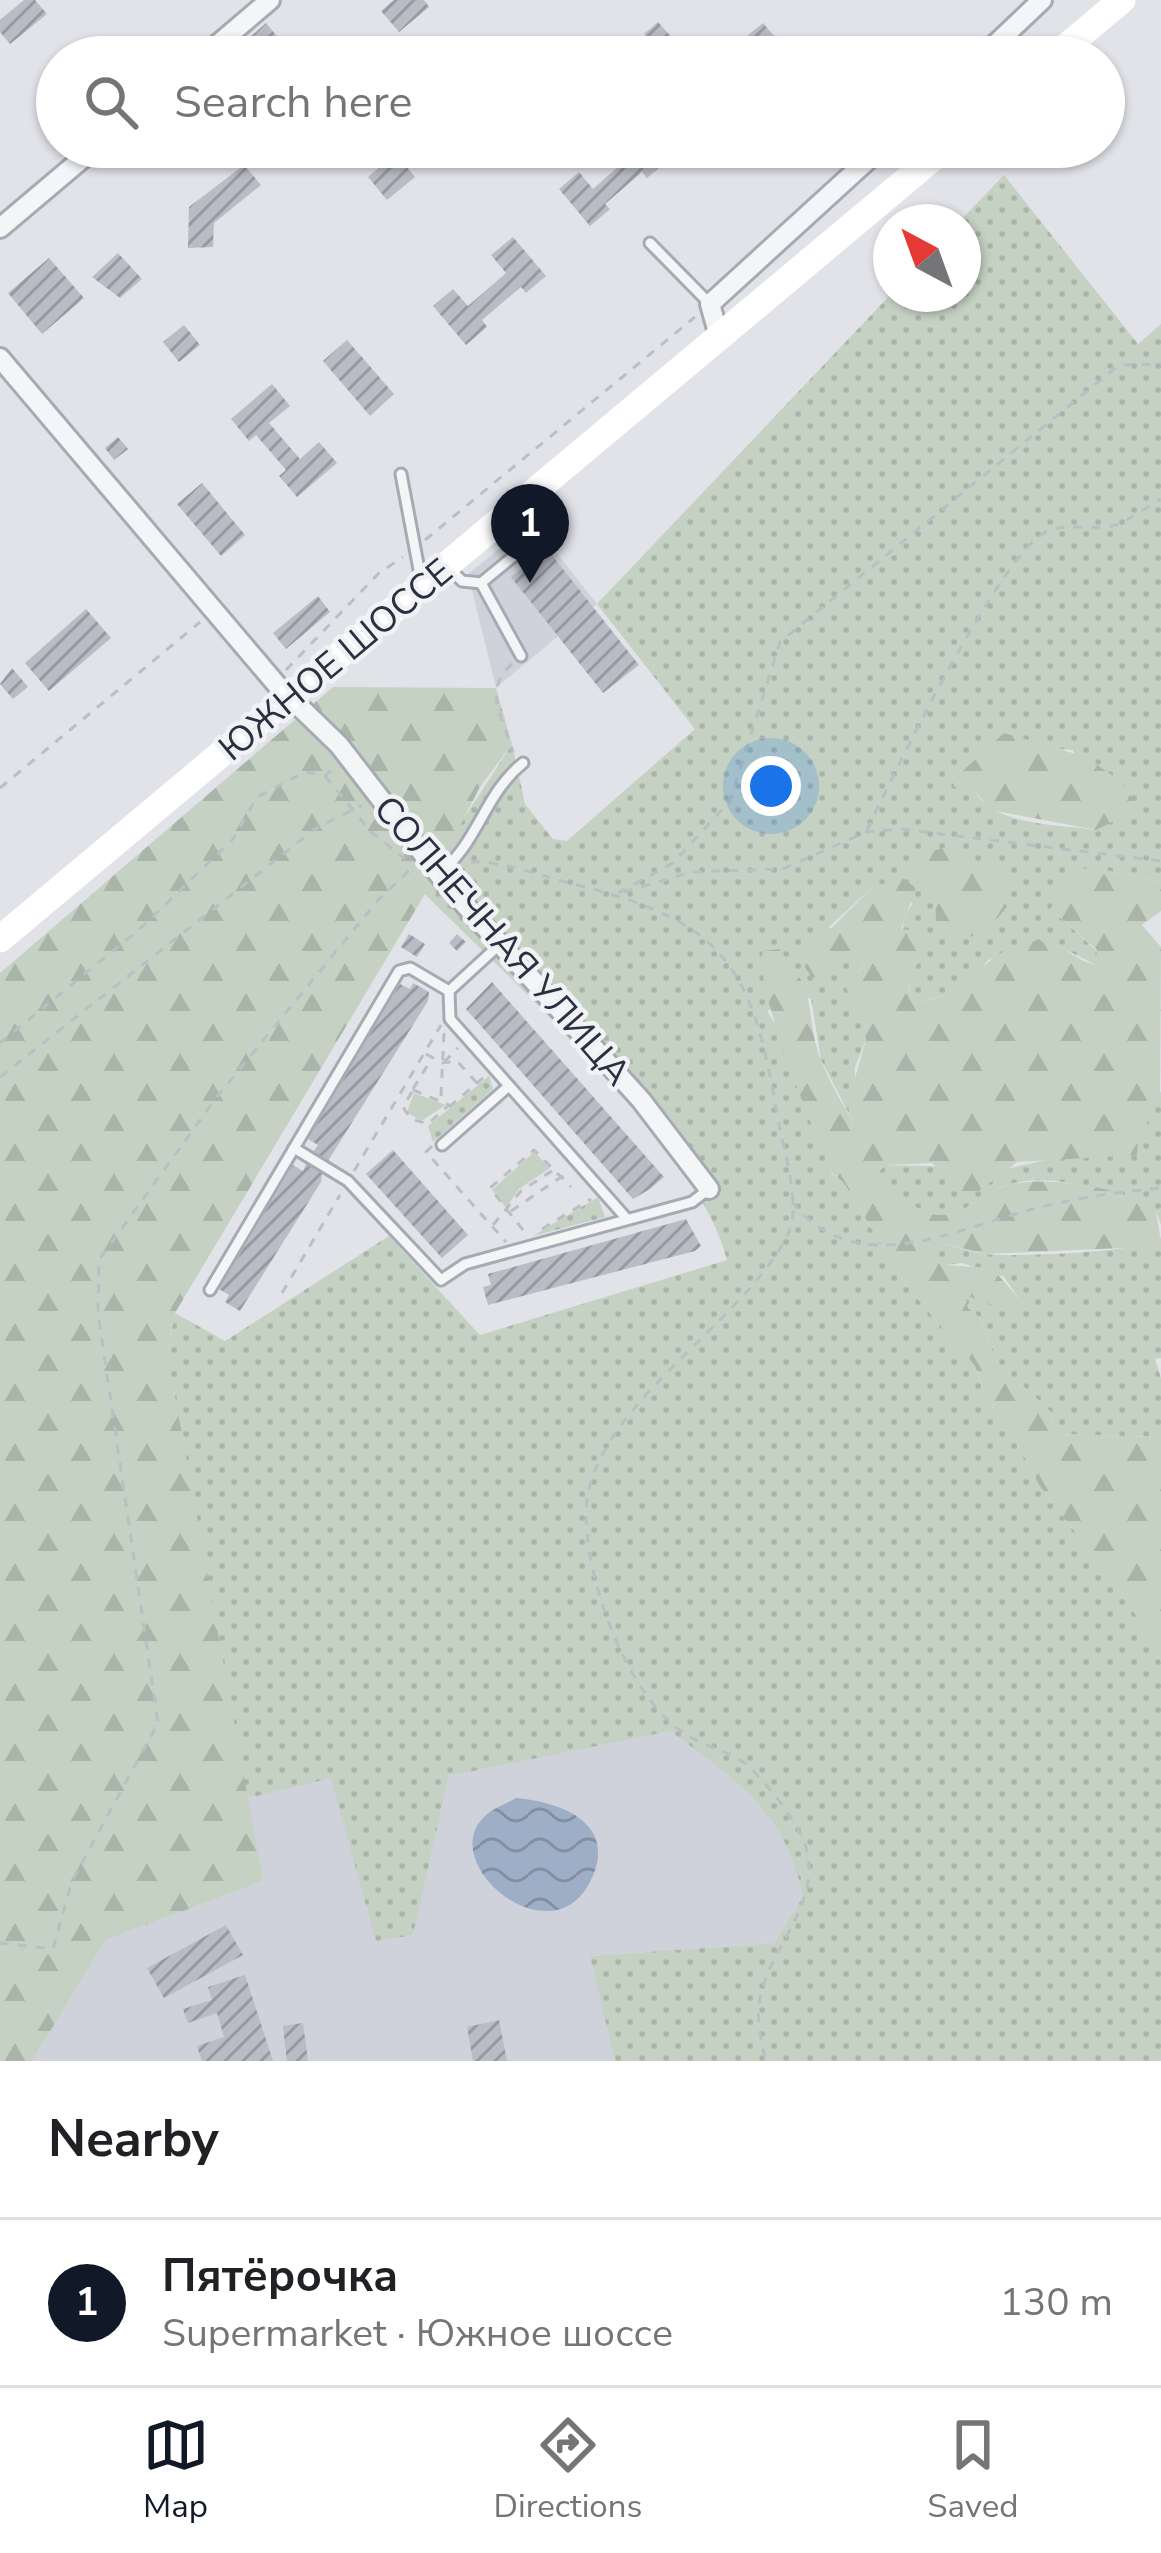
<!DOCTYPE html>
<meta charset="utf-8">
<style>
:root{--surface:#fff;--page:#f6f6f6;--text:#202124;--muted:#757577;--line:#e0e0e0;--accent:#111827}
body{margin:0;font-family:"Nunito Sans",sans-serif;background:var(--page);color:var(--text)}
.compass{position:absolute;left:873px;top:204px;width:108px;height:108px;border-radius:50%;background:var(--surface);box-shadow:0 3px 9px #0004;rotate:319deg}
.you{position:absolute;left:771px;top:786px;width:42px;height:42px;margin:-30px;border:9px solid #fff;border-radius:50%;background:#1a73e8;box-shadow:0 0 0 18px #1a73e833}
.badge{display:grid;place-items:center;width:78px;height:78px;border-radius:50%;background:var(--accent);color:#fff;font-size:39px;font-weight:700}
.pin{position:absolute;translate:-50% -99px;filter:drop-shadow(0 3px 6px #0008)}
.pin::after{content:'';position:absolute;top:63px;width:42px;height:36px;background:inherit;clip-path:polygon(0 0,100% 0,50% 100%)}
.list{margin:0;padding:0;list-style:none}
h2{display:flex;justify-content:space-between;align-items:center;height:156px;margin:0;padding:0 48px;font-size:51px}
h2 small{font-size:39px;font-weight:400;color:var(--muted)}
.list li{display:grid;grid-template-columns:78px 1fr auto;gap:36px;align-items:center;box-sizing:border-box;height:168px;padding:0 48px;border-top:3px solid var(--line)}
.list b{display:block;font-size:45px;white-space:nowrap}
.list p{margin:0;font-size:39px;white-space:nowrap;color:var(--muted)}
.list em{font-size:39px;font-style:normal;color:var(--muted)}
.icon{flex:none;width:66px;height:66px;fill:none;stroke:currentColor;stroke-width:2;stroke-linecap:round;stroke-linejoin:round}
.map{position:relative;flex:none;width:1161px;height:2061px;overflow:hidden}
.search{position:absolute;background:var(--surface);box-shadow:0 3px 9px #0004;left:36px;right:36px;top:36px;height:132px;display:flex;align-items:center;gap:30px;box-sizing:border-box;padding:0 42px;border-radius:66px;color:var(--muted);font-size:45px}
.sheet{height:324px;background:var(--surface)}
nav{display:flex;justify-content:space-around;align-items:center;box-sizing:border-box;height:168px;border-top:3px solid var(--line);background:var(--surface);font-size:33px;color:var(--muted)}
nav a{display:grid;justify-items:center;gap:6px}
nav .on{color:var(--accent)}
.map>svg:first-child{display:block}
.built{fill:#cfd2db}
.grass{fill:url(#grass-dots);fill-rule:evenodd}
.forest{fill:url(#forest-firs)}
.green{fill:#c5d2c3}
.water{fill:url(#water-waves)}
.building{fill:url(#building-hatch)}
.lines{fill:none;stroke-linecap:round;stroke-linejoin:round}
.lane-casing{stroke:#a6aab3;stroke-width:15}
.street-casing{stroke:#a6aab3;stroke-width:24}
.path{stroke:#bbbec4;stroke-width:3;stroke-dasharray:9 9;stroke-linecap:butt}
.lane{stroke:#f4f5f7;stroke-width:9}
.street{stroke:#f4f5f7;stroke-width:18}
.secondary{stroke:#fff;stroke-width:27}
.labels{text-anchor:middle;stroke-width:9;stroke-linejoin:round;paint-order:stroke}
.street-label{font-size:36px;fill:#2a3040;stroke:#f1f2f6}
</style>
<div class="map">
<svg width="1161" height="2061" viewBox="0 0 1161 2061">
<defs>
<pattern id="grass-dots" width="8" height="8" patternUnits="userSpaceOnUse" patternTransform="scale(3)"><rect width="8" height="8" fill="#c5d2c3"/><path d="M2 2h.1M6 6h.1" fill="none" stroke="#a9b5a9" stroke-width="1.8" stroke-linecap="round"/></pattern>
<pattern id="forest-firs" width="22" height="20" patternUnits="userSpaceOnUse" patternTransform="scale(3)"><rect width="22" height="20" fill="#c5d2c3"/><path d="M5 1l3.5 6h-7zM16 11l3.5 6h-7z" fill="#a9b5a9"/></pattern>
<pattern id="water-waves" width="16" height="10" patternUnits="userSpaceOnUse" patternTransform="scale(3)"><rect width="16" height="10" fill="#9eaec7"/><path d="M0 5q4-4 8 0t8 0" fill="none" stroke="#818ea3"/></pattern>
<pattern id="building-hatch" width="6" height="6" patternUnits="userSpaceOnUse" patternTransform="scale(3)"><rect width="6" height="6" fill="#b9bcc5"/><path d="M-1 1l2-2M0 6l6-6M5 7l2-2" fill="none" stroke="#9799a1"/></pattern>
</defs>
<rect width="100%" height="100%" fill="#e1e3e9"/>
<g class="built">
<path d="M 532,522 L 597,604 L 496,688 L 468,574 Z"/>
<path d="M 670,1730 L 729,1775 L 771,1816 L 795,1854 L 803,1897 L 774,1943 L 591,1956 L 615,2061 L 32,2061 L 106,1940 L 263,1881 L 245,1799 L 331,1777 L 413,1934 L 449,1776 Z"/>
</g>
<g class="grass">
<path d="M 1004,175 L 1138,344 L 1161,324 L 1161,882 L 1089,867 L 1051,909 L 1097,951 L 1096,965 L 1058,946 L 988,960 C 974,981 938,1003 913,1001 C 904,972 893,928 913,903 L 874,886 L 829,927 L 849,956 L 863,961 L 858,976 L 845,983 L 866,1039 L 855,1067 L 856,1127 L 821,1060 L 811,998 L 767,1011 L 783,1036 L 832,1174 L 844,1183 L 906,1285 L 975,1366 L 985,1396 L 1011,1431 L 1039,1485 L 1129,1603 L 1161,1662 L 1161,2061 L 615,2061 L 590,1956 L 774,1943 L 803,1897 C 787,1813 735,1779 670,1731 L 449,1776 L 413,1935 L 376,1941 L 331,1778 L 245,1799 L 167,1352 L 175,1313 L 225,1341 L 389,1236 L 480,1335 L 727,1260 C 701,1149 508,978 425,894 L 453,835 L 512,744 L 525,804 L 553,839 L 567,841 L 695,729 L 597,604 L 891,294 L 963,294 L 959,222 ZM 1004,733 L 1044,748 L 1073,750 L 1096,830 C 1052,823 970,827 969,768 Z"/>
<path d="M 489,1076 L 493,1089 L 433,1142 L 428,1126 Z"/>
<path d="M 1161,1091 L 1161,1225 L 1156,1211 C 1113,1193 1052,1169 1004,1186 C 982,1194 963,1217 937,1215 C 912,1213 896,1188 878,1172 L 885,1165 L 1010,1168 L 1138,1139 Z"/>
<path d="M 598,1197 L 605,1217 L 533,1236 Z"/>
<path d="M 1161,1237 L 1161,1358 L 1155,1359 L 1161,1378 L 1161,1437 L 1054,1434 L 1051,1412 L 996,1361 L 980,1318 L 968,1308 L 964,1294 L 1007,1309 L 1020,1300 L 1004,1277 L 962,1263 L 946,1265 L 933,1257 L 939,1243 C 954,1246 970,1252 985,1254 C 1014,1257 1147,1253 1161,1237 Z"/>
</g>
<g class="forest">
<path d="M 333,687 L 496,688 L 512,744 L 480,787 L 425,894 L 175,1313 L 167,1352 L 263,1881 L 106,1940 L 32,2061 L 0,2061 L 0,973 Z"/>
<path d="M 1004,733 L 1086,757 L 1123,783 L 1139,809 L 1096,830 L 991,810 L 970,786 L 954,787 L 954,779 Z"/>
<path d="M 942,848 L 956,851 L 965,862 L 994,861 L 1010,887 L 1011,902 C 993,924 980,941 949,939 L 936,920 L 935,891 L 909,873 L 914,858 Z"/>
<path d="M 1089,867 L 1161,882 L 1161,911 L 1142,925 L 1161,947 L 1160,1101 L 1138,1139 L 1137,1155 L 1017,1162 L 979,1191 L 963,1194 L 932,1163 L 886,1165 L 879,1172 C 896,1188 912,1213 938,1215 C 963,1217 982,1193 1005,1186 C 1040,1174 1128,1187 1156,1211 L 1161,1242 L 1145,1247 L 986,1254 L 940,1243 L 933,1257 L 946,1265 L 992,1268 L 1021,1301 L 1007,1310 L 965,1295 L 968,1308 L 980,1318 L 996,1361 L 1051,1412 L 1054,1434 L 1161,1437 L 1161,1662 L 1129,1603 L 1039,1485 L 1011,1431 L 985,1396 L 975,1366 L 906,1285 L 844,1183 L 833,1174 C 815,1136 752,982 763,951 L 779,949 C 823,1000 802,1013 822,1063 C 830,1083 843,1105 854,1123 L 850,1096 L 866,1039 L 844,982 L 858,976 L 863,962 L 849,956 L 827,978 L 812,977 L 803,965 L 809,950 L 874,886 L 904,879 L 916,888 L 901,929 L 917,931 L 927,941 L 908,986 L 913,1001 C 967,1005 991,934 1045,942 C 1064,945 1077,961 1096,965 L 1097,950 L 1051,909 L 1061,879 Z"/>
</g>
<g class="green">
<path d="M 414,1093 L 446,1105 L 421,1121 L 407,1112 Z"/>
<path d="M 534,1152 L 550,1168 L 519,1189 L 506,1208 L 492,1190 Z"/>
</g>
<path class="water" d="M 516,1798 C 561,1802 620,1823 590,1882 C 551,1959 436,1864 484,1817 C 491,1809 506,1804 516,1798 Z"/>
<g class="building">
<path d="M 24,0 L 35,0 L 47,14 L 10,44 L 0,32 L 0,20 Z"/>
<path d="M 394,0 L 424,0 L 429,7 L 399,32 L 381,11 Z"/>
<path d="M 658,22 L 684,51 L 677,57 L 664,57 L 644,34 Z"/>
<path d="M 266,23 L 280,40 L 263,56 L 248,39 Z"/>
<path d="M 763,23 L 792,57 L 755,57 L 741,41 Z"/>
<path d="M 618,44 L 625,57 L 594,57 Z"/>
<path d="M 619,147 L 655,147 L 667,161 L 647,178 L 642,172 L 605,204 L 610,209 L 590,226 L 559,189 L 579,172 L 593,189 L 628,158 Z"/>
<path d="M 396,153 L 415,177 L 387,200 L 368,177 Z"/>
<path d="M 244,165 L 261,185 L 214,223 L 213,247 L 188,248 L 189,207 Z"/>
<path d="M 513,237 L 546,276 L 526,293 L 521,287 L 482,320 L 487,327 L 466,345 L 433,306 L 453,289 L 468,306 L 506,273 L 491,255 Z"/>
<path d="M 118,253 L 142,279 L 120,298 L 92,277 Z"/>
<path d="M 49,258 L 84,298 L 42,334 L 8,293 Z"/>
<path d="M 184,325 L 200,345 L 179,362 L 163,342 Z"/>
<path d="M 347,340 L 394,394 L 370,416 L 323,361 Z"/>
<path d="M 272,384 L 290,406 L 269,423 L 300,459 L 319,442 L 337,463 L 297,497 L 279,476 L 286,470 L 256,435 L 249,441 L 231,419 Z"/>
<path d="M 118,437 L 128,449 L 114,460 L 105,448 Z"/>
<path d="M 202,483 L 245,535 L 221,556 L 177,504 Z"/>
<path d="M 547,549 L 639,665 L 603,693 L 511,577 Z"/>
<path d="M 318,596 L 330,612 L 286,649 L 273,633 Z"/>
<path d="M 86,609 L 111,638 L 49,691 L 25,663 Z"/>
<path d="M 12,668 L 28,687 L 13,699 L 0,684 Z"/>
<path d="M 409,934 L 425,944 L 417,957 L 401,947 Z"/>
<path d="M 457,934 L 466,942 L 457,951 L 449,943 Z"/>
<path d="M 492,982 L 664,1177 L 650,1189 L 633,1199 L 466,1009 Z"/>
<path d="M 413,983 L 429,992 L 428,1001 L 328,1161 L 313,1152 L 318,1145 L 308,1139 L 400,984 L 410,989 Z"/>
<path d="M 393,1150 L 468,1235 L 442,1258 L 366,1174 Z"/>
<path d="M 306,1164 L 322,1173 L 321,1182 L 240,1311 L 225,1302 L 229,1295 L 219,1289 L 293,1165 L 303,1171 Z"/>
<path d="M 686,1219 L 701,1246 L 695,1251 L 488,1305 L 483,1287 L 491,1285 L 488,1274 Z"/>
<path d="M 226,1925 L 243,1955 L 164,1998 L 147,1968 Z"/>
<path d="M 245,1975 L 273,2061 L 202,2061 L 197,2046 L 224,2037 L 217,2013 L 188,2023 L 183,2009 L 212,2000 L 208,1987 Z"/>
<path d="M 499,2020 L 507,2061 L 473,2061 L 467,2027 Z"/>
<path d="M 303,2023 L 308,2061 L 287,2061 L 283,2026 Z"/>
</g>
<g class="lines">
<defs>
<g id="lane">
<path d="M 859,54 L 862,57"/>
<path d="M 650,243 L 710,304"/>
<path d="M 401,474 L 421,580"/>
<path d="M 450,569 L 462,581 L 481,583 L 537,537"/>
<path d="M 481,583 L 521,656"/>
<path d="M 438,874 C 477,846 484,794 523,763"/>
<path d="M 498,946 L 449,991 L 450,1019 L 627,1219"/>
<path d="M 442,1145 L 509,1086"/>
<path d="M 294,1148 L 348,1181 L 441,1280 L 465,1264 L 692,1202 L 709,1189"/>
<path d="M 210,1290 L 399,971 L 410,968 L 449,991"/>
</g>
<g id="street">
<path d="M 203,57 L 270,0"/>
<path d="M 982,57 L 1042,0"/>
<path d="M 0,228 L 96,147"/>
<path d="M 719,336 L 710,304 L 882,147"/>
<path d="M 0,358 L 277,685 L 339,745 L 447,885 L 641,1100 L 709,1189"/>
</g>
</defs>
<use href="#lane" class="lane-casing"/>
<use href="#street" class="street-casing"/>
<g class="path">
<path d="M 425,540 L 695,317"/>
<path d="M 512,664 C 482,690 503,718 513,752"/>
<path d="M 286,670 L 379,573 L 403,557"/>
<path d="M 325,776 L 371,832 L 405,859"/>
<path d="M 0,788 L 200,622"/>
<path d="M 867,830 C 892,777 1002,549 1048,531 C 1068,523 1092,530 1112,526 C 1128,522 1146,507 1161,499"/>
<path d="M 471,862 C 505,861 544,877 577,885 C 731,923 753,971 779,1124 C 784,1153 801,1204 789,1232 C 746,1324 586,1409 586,1514 C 586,1582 628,1701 690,1737 C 708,1748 730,1751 747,1765 C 766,1782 791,1814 802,1837 C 829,1897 771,1943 760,1998 C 756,2020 761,2041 766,2061"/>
<path d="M 624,892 L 691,872 L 783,869 L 866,832 L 901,829 L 1161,861"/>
<path d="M 618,893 L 673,863 L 730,801 L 780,642 L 1119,365 L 1161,364"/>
<path d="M 0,1043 L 141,928 L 233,839 L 257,797 L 305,772 L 325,776 L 336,765"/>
<path d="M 426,1054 L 442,1063 L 457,1061 L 477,1083"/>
<path d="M 444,1062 L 458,1048"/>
<path d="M 0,1077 L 315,829 L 362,805"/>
<path d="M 413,1089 L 430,1061"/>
<path d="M 413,1090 L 449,1105 L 428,1124 L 411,1119 L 403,1107 Z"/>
<path d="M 441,1096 L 444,1033"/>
<path d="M 449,1107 L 483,1078"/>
<path d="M 432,1146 L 426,1152 L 506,1242"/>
<path d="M 354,1171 L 441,1025"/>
<path d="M 792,1202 C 856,1282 952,1230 1033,1209 C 1075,1198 1118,1192 1161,1188"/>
<path d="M 511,1211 L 567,1173"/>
<path d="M 493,1225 L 521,1191 L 555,1169"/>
<path d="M 542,1229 L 591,1199"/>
<path d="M 523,1230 L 490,1188 L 534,1150 L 571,1187"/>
<path d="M 282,1293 L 340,1195"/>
<path d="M 0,1943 L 53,1949 L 72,1881 L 158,1723 L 98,1313 L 99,1260 L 216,1098 L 379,899 L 410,870"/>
</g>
<use href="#lane" class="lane"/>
<use href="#street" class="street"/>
<g class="secondary">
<path d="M 1054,57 L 1122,0"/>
<path d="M 0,939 L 946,147"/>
</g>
</g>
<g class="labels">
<g class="street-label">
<text transform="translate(335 659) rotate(-40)" y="13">ЮЖНОЕ ШОССЕ</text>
<text transform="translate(503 940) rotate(49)" y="13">СОЛНЕЧНАЯ УЛИЦА</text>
</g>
</g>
</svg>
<svg class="compass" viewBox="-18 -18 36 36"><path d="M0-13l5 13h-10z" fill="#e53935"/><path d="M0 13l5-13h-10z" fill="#757577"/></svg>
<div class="you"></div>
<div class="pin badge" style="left:530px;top:583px">1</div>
<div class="search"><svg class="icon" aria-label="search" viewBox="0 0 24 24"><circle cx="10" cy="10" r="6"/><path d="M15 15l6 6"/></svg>Search here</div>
</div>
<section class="sheet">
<h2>Nearby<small></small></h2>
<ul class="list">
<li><span class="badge">1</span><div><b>Пятёрочка</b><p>Supermarket · Южное шоссе</p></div><em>130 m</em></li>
</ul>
</section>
<nav>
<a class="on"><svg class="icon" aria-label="map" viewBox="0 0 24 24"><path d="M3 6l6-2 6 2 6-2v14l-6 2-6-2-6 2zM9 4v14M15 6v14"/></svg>Map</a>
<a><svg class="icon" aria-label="directions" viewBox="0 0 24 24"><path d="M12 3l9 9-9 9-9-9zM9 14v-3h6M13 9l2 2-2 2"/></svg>Directions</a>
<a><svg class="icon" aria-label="saved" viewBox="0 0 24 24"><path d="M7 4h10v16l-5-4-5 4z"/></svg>Saved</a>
</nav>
